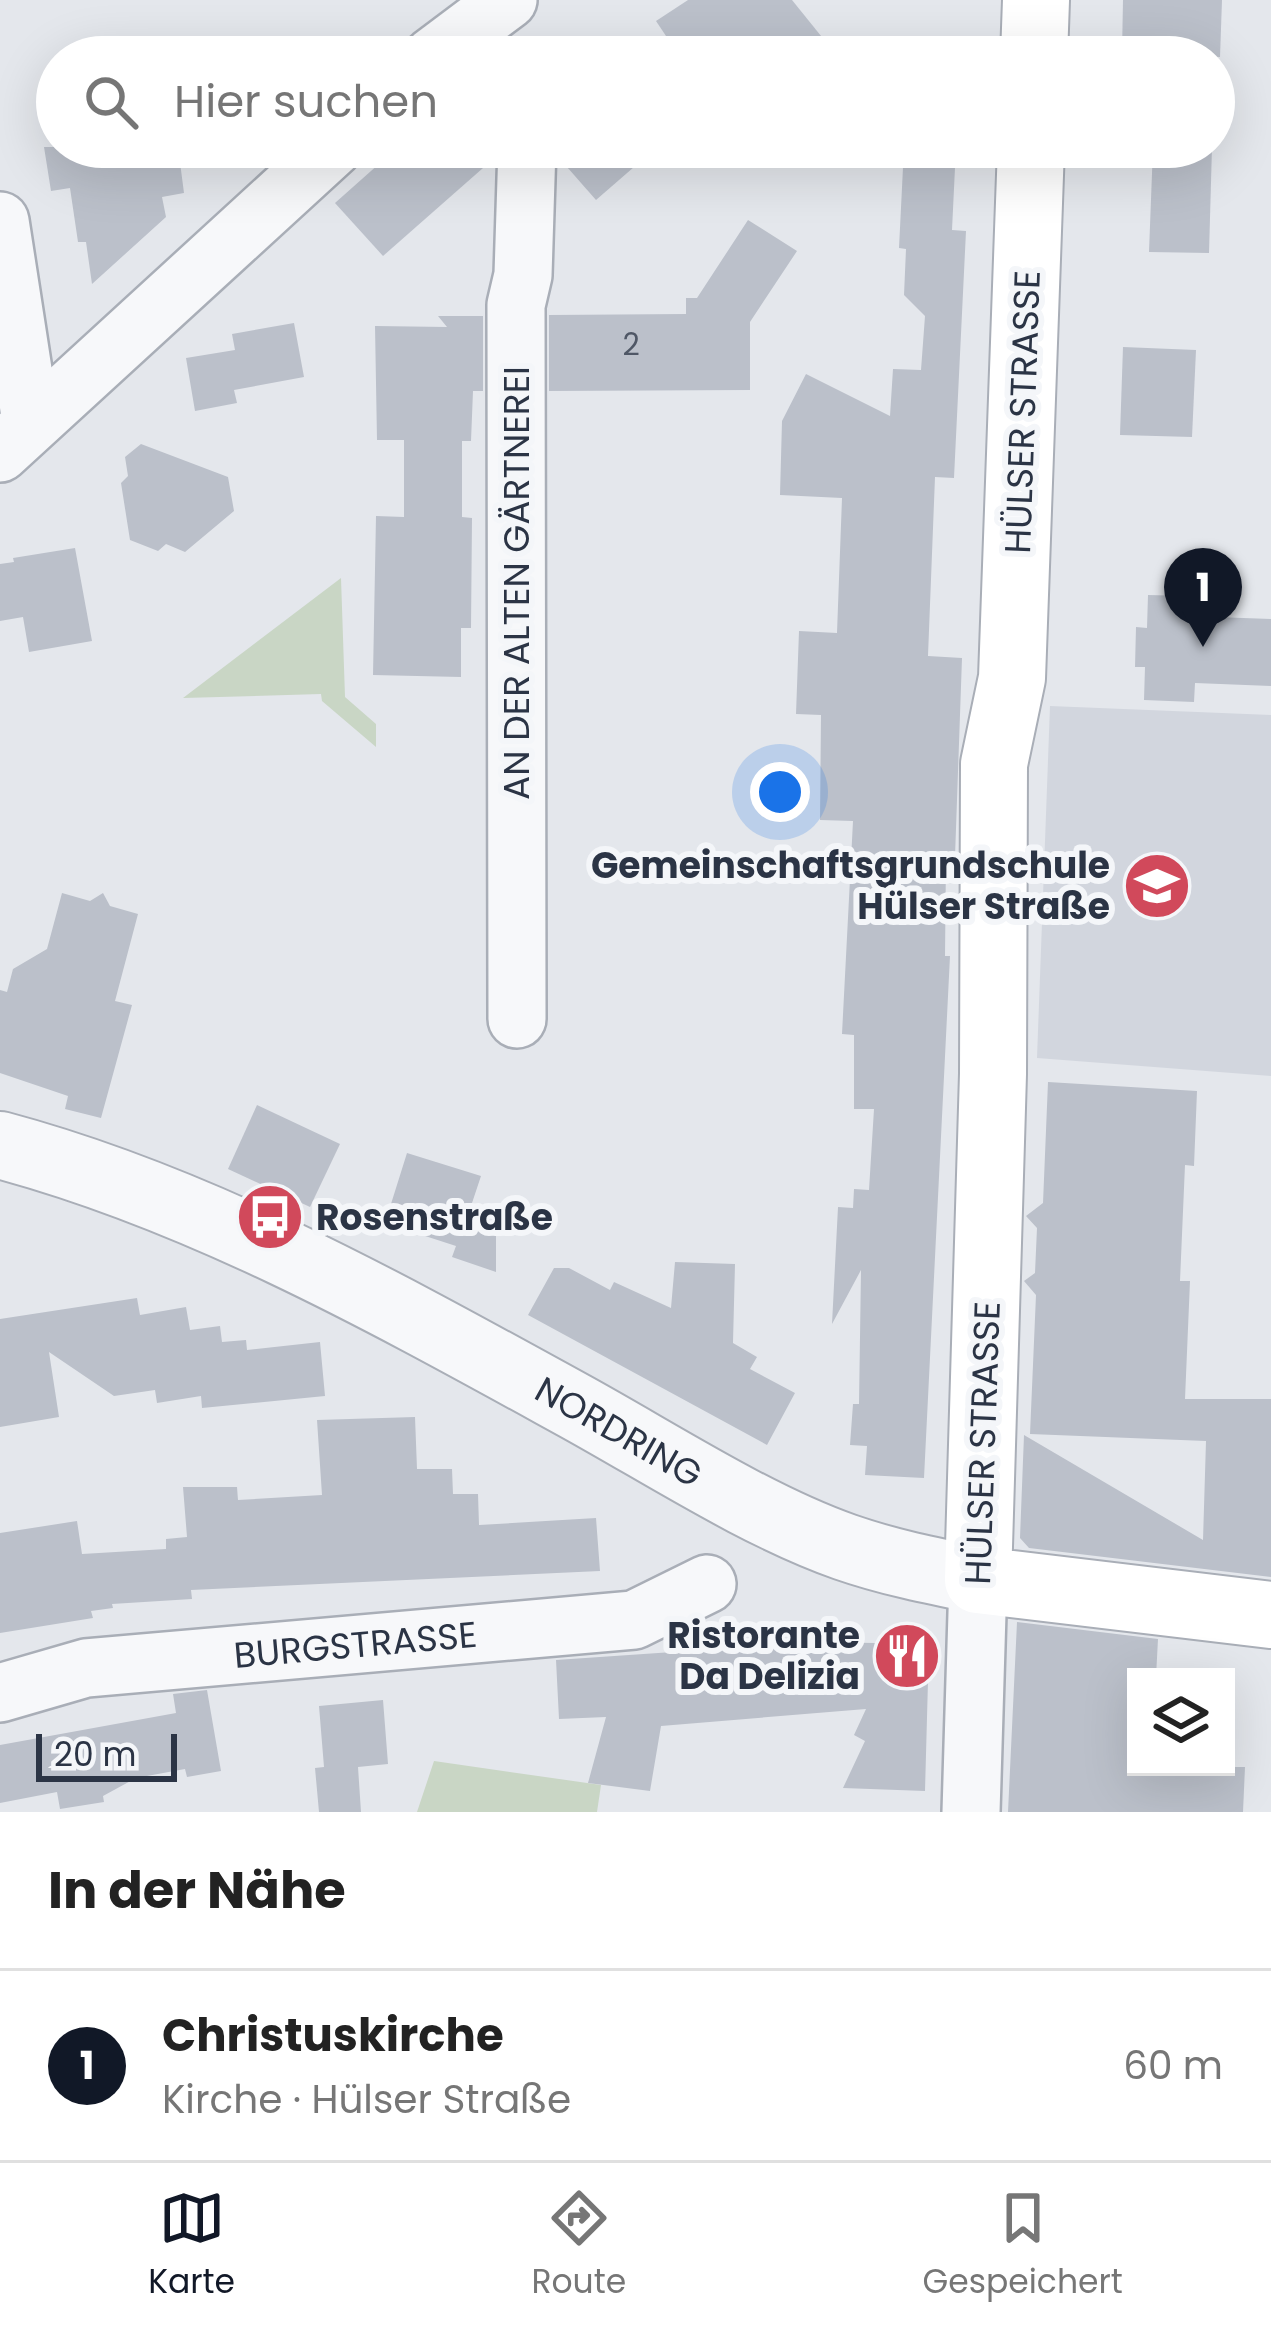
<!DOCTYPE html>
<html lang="de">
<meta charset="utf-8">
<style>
:root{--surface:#fff;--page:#f2f2f2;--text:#222;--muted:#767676;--line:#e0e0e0;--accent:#111827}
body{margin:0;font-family:Poppins,sans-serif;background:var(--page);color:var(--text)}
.controls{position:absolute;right:36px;bottom:36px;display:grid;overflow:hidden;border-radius:0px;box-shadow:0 12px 48px #0002}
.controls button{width:108px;height:108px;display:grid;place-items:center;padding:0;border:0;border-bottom:3px solid var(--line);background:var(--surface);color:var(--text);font:60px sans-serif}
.scale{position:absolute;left:36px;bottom:30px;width:141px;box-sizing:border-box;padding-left:12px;border:6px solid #2b3445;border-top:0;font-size:33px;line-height:42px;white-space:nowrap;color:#2b3445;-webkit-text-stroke:9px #f4f6f9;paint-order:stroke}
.you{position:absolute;left:780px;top:792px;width:42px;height:42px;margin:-30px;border:9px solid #fff;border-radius:50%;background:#1a73e8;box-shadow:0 0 0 18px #1a73e833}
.badge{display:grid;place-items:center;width:78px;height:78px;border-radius:50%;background:var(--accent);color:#fff;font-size:39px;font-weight:700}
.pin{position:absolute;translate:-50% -99px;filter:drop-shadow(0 3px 6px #0008)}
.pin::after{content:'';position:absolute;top:63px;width:42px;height:36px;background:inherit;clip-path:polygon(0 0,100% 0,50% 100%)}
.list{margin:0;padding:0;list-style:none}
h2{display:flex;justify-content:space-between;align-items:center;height:156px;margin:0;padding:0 48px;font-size:51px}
h2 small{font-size:39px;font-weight:400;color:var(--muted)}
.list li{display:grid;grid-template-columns:78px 1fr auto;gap:36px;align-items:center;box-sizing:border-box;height:192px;padding:0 48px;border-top:3px solid var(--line)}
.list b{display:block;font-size:45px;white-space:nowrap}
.list p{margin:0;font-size:39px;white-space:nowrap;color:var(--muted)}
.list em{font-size:39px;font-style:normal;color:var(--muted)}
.icon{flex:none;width:66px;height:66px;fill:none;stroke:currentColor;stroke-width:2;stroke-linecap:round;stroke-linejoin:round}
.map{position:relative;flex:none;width:1271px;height:1812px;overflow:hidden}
.search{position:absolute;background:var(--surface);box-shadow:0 12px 48px #0002;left:36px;right:36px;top:36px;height:132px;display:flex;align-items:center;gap:30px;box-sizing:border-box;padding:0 42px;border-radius:66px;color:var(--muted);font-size:45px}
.sheet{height:348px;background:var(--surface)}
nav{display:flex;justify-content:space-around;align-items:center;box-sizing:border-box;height:168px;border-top:3px solid var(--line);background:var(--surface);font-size:33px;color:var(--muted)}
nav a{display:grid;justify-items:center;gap:6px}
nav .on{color:var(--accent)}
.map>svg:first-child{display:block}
.built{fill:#d2d6de}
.green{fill:#c9d6c5}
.building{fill:#bbc0ca}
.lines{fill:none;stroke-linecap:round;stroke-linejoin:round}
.minor-casing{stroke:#a9aeb7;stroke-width:62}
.tertiary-casing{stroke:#a9aeb7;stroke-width:70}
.secondary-casing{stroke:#a9aeb7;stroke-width:70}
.minor{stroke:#f7f8fa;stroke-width:57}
.tertiary{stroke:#f7f8fa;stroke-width:66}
.secondary{stroke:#fff;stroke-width:66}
.labels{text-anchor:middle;stroke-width:12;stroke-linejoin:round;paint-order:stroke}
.number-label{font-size:30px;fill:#4f5766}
.street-label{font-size:36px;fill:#2b3445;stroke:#f4f6f9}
.poi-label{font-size:36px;font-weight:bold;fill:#2b3445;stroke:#f4f6f9;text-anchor:end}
</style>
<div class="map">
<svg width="1271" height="1812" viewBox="0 0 1271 1812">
<rect width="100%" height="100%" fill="#e4e7ec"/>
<path class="built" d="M 1050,706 L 1271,715 L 1271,1076 L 1037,1058 Z"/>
<g class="green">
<path d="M 341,578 L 345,697 L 376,724 L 376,747 L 322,701 L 321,694 L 183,698 Z"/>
<path d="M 434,1761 L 601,1785 L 597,1812 L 417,1812 Z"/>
</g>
<g class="building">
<path d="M 688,0 L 792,0 L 838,57 L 680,57 L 656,21 Z"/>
<path d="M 1123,0 L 1222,0 L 1220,57 L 1122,53 Z"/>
<path d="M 44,147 L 178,147 L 184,193 L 162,197 L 166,217 L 92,284 L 86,242 L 78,242 L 70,188 L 51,191 Z"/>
<path d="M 398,147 L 465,147 L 483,168 L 383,256 L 335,203 Z"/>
<path d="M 560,147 L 657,147 L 596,200 L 560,159 Z"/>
<path d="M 904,147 L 956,147 L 952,230 L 966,231 L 954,478 L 935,477 L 928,656 L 962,658 L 955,857 L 946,857 L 945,956 L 950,956 L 924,1478 L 865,1475 L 867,1446 L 850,1445 L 853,1404 L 859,1404 L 861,1270 L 832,1324 L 838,1207 L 853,1208 L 854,1189 L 869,1190 L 874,1109 L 854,1109 L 854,1035 L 842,1034 L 853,821 L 820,820 L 821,715 L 796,714 L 799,631 L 837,633 L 842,498 L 780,495 L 782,421 L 806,374 L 890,416 L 893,369 L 921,370 L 925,316 L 904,295 L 906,249 L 899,248 Z"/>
<path d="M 1153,147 L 1212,147 L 1209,253 L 1149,252 Z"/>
<path d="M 748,220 L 797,251 L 750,322 L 750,390 L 549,391 L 549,315 L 686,314 L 686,298 L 697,298 Z"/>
<path d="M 438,316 L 483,316 L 483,391 L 473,391 L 471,441 L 462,441 L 462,517 L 472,518 L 471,628 L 461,628 L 461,677 L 373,675 L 376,516 L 404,517 L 404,440 L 377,440 L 375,326 L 447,327 Z"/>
<path d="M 294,323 L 304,377 L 234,390 L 237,403 L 195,411 L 186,358 L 235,350 L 232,334 Z"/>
<path d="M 1123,347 L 1196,350 L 1192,437 L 1120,435 Z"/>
<path d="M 141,444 L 228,477 L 234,511 L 185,552 L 166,544 L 158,551 L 130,540 L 121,483 L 128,476 L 125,457 Z"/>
<path d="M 75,548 L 92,641 L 29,652 L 23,617 L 0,621 L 0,564 L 14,562 L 13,558 Z"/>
<path d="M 1148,595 L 1189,596 L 1188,616 L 1271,619 L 1271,686 L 1195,683 L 1194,702 L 1144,700 L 1145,667 L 1135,667 L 1136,627 L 1147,628 Z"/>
<path d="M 62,893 L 90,901 L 103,893 L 110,906 L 138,914 L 115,1001 L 132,1005 L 101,1118 L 65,1109 L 68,1096 L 0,1073 L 0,990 L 7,992 L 13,969 L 47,949 Z"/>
<path d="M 1048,1082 L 1197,1091 L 1194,1166 L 1185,1165 L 1180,1281 L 1190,1281 L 1185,1399 L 1271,1399 L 1271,1577 L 1029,1548 L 1020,1538 L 1024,1435 L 1203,1540 L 1206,1441 L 1030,1434 L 1036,1295 L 1024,1281 L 1035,1273 L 1037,1228 L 1026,1216 L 1043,1203 Z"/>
<path d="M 257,1105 L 340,1144 L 310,1207 L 228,1169 Z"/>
<path d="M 407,1153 L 481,1176 L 468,1215 L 496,1225 L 496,1272 L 452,1257 L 456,1246 L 385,1223 Z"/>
<path d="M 675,1262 L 735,1264 L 733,1343 L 757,1357 L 750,1369 L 795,1393 L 767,1445 L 528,1315 L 554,1268 L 569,1268 L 610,1290 L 614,1282 L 671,1308 Z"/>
<path d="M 137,1298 L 140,1315 L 186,1307 L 190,1330 L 220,1326 L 222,1342 L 246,1340 L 247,1350 L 320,1342 L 325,1396 L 202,1408 L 201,1396 L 157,1403 L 155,1390 L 114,1396 L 49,1352 L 59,1417 L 0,1427 L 0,1319 Z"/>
<path d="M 415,1417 L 417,1469 L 452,1469 L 453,1494 L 478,1494 L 479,1525 L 596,1518 L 600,1571 L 191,1590 L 192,1599 L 112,1604 L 113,1608 L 91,1611 L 93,1618 L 0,1633 L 0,1533 L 77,1521 L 82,1554 L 166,1549 L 166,1539 L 187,1537 L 183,1487 L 237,1487 L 238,1500 L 322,1495 L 317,1420 Z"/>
<path d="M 1017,1622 L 1158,1639 L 1156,1677 L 1136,1677 L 1136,1767 L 1245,1767 L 1243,1812 L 1008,1812 Z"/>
<path d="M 820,1642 L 929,1644 L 925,1791 L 843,1788 L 865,1741 L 854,1735 L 866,1709 L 661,1726 L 650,1791 L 588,1783 L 606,1717 L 559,1719 L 556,1660 Z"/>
<path d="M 207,1690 L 221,1771 L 187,1777 L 185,1769 L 136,1778 L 103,1796 L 104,1802 L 60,1809 L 57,1792 L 0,1803 L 0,1745 L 176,1713 L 173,1694 Z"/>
<path d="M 383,1700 L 388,1764 L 358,1767 L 361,1812 L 319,1812 L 315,1768 L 324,1767 L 319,1706 Z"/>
</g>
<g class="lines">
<defs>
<g id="minor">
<path d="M 432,57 L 508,0"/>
<path d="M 0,221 L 31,422"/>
<path d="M 0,453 L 334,147"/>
<path d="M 517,1019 L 516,305 L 523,275 L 527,147"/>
<path id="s1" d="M 0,1693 L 86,1668 L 634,1620 L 707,1584"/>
<path d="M 971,1812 L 978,1580"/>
</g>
<g id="tertiary">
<path id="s2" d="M 0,1145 C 202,1199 389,1304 571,1404 C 657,1451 754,1515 845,1547 C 888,1562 933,1571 978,1580"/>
</g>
<g id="secondary">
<path d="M 1034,57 L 1036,0"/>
<path d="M 1031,147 L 1012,678 L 994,764 L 993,1074 L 978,1580 L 1271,1615"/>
</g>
</defs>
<use href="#minor" class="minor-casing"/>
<use href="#tertiary" class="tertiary-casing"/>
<use href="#secondary" class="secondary-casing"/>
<use href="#minor" class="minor"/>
<use href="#tertiary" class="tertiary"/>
<use href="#secondary" class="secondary"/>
</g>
<defs>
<symbol id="school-disc" viewBox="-11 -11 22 22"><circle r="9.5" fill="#d1495b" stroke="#f4f6f9"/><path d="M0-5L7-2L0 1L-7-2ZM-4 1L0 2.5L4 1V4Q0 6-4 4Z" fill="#fff"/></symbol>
<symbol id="bus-disc" viewBox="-11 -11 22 22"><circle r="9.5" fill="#d1495b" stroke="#f4f6f9"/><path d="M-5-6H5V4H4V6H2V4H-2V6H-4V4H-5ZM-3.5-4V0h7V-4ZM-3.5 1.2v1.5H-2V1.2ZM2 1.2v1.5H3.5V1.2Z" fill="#fff"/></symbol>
<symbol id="restaurant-disc" viewBox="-11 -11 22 22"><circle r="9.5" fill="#d1495b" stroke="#f4f6f9"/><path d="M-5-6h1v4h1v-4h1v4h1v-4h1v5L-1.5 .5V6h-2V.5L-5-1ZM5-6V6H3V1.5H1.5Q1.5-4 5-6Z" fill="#fff"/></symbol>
</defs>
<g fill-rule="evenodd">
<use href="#school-disc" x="1119" y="848" width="76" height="76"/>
<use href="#bus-disc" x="232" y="1179" width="76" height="76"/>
<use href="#restaurant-disc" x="869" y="1618" width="76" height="76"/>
</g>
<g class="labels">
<g class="number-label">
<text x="631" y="355">2</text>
</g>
<g class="street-label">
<text transform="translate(1022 412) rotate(-88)" y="13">HÜLSER STRASSE</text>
<text transform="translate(516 583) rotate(-90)" y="13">AN DER ALTEN GÄRTNEREI</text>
<text dy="13" stroke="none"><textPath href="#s2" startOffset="684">NORDRING</textPath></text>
<text transform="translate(982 1443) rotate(-88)" y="13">HÜLSER STRASSE</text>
<text dy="13" stroke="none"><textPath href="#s1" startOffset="360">BURGSTRASSE</textPath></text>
</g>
<g class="poi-label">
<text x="1110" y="878">Gemeinschaftsgrundschule<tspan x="1110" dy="41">Hülser Straße</tspan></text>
<text x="316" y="1230" text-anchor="start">Rosenstraße</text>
<text x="860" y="1648">Ristorante<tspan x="860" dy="41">Da Delizia</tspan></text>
</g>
</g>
</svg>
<div class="controls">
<button><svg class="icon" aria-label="layers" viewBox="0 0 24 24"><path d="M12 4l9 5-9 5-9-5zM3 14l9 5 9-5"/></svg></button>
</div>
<div class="scale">20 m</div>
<div class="you"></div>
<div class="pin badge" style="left:1203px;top:647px">1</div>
<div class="search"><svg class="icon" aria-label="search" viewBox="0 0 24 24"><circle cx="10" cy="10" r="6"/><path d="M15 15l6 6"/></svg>Hier suchen</div>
</div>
<section class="sheet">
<h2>In der Nähe<small></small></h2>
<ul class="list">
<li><span class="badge">1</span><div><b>Christuskirche</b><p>Kirche · Hülser Straße</p></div><em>60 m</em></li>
</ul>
</section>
<nav>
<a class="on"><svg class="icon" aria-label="map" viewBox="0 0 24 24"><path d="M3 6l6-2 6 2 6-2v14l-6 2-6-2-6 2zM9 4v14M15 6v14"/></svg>Karte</a>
<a><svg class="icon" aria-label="directions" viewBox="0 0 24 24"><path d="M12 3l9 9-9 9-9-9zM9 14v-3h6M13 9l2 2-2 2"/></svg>Route</a>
<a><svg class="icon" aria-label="saved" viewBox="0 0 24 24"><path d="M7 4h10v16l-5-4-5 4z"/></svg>Gespeichert</a>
</nav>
